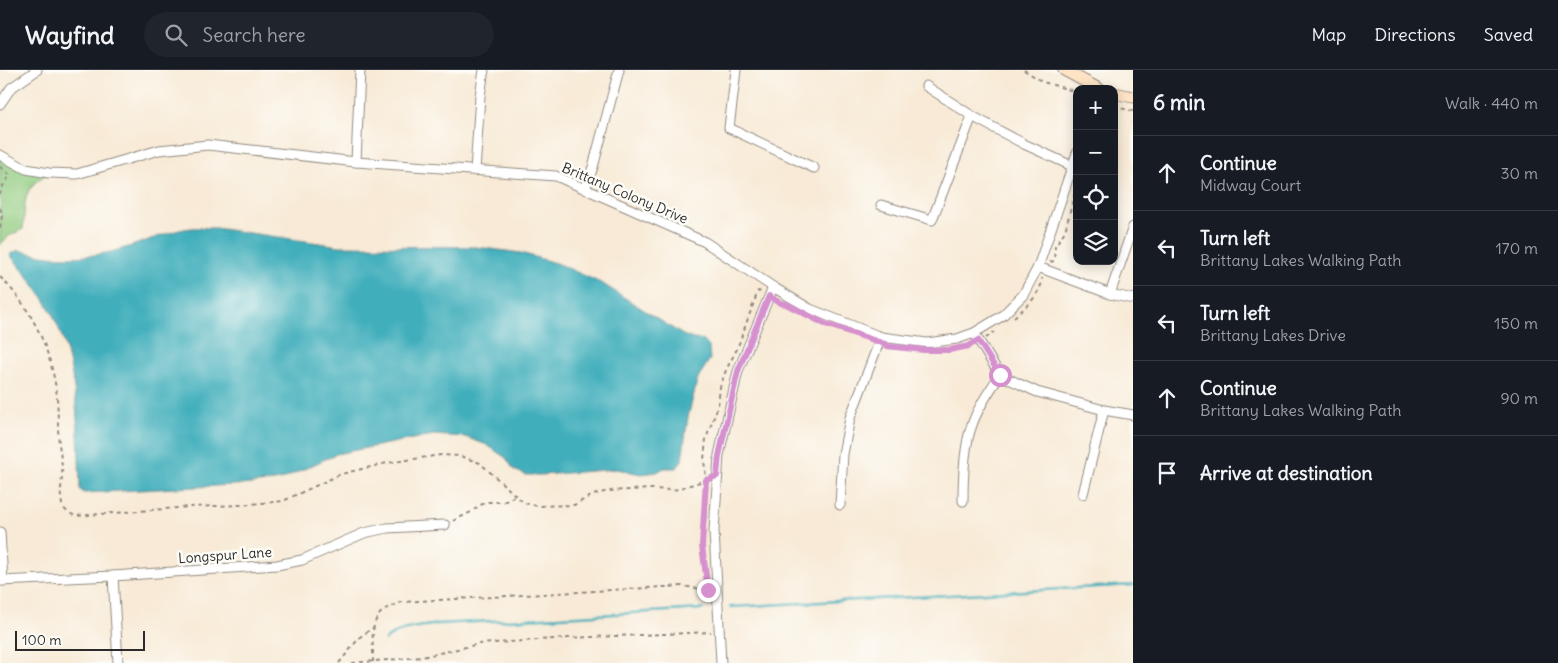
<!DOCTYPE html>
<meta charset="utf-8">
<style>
:root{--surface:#171b24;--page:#20242c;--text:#f1f3f6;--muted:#9ea1a6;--line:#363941}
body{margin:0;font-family:Delius,sans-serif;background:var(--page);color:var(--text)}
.controls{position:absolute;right:15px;top:15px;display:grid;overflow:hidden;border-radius:10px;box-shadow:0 2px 12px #0003}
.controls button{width:45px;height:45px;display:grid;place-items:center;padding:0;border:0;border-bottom:1px solid var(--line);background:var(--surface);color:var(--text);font:25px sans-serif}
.scale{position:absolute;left:15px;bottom:12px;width:130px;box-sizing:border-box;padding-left:5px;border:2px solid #2b2b2b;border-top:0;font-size:14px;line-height:18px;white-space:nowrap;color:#2b2b2b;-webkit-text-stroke:4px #fdfcf7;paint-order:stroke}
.stop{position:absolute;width:15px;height:15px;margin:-11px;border:4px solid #d690ce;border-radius:50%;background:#fff}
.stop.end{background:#d690ce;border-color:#fff;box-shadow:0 1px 5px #0008}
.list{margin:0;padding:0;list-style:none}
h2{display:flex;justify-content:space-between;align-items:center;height:65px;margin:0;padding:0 20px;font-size:21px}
h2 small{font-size:16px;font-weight:400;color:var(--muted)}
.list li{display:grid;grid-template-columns:32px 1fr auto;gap:15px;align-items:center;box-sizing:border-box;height:75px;padding:0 20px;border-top:1px solid var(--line)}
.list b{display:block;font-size:19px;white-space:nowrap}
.list p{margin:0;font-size:16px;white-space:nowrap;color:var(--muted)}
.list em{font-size:16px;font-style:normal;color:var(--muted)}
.icon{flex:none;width:28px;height:28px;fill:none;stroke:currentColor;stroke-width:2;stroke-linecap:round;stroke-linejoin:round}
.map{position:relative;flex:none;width:1133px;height:593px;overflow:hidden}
header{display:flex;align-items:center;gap:30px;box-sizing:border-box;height:70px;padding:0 25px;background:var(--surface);border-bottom:1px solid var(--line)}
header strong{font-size:24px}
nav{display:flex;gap:28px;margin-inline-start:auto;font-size:18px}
.search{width:350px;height:45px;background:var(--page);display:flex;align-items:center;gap:12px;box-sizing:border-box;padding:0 18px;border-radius:28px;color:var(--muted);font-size:19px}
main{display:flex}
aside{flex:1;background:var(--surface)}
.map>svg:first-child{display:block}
.green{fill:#8fca7e;stroke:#5d7a54}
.water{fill:#3faebb;stroke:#356c73}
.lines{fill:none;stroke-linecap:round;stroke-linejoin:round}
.stream{stroke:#3faebb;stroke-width:2.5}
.street-casing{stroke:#928a80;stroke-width:11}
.secondary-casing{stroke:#928a80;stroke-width:13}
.path{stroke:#928a80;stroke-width:2;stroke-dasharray:4 4;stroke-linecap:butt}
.street{stroke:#fff;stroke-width:9}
.secondary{stroke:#fee4c5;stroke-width:11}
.route{stroke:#d690ce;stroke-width:6}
.labels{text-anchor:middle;stroke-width:5;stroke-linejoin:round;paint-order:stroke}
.street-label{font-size:14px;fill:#2b2b2b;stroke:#fdfcf7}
</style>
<header>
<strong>Wayfind</strong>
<div class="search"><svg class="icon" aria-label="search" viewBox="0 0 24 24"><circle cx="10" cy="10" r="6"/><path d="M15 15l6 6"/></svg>Search here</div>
<nav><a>Map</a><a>Directions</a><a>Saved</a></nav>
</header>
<main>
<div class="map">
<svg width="1133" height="593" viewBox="0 0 1133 593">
<rect width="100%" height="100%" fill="#fdfcf7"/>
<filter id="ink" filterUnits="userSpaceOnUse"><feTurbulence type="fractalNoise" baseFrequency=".02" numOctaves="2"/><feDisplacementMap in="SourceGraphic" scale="10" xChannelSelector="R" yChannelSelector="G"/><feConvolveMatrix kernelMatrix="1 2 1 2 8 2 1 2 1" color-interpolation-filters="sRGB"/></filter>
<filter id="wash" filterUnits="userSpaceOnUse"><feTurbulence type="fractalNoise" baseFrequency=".0096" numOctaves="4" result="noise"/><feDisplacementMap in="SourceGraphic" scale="20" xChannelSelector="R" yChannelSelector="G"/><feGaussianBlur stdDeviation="1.12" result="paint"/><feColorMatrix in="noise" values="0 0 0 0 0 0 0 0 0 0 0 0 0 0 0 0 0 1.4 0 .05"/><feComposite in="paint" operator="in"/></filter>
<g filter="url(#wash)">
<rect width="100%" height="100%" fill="#f8ead6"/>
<path class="green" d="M 0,85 L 49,103 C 21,118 26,131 23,159 L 9,166 L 0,175 Z"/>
<path class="water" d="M 215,158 L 340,176 L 476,177 L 521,183 L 559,194 L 603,214 L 683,265 L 693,269 L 703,270 L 709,277 L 710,289 L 698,308 L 688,347 L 682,390 L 677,398 L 664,398 L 657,402 L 641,404 L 617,399 L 541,405 L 526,405 L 514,400 L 506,388 L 487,375 L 465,367 L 433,365 L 336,384 L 281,410 L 252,414 L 84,423 L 80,420 C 78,367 79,303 57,254 C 46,228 28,206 10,185 L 18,180 C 53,190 90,189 125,178 C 145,172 164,163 184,159 C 194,157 205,158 215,158 Z"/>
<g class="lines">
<g class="stream">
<path d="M 730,537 L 1133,515"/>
<path d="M 385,570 C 400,557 419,557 438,554 L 703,539"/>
</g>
</g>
</g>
<g filter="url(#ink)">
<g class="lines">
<defs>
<g id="street">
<path d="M 736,0 L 729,58 L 814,98"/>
<path d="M 926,16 L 972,46 L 1024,74 L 1072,96"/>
<path d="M 0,34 L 11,18 L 37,0"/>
<path d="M 0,85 L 26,99 L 49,103 L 77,104 L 159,80 L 208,75 L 356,92 L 556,106 L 705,172 L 773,217 L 810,239 L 881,267 L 927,273 L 957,269 L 974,263 L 1002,246 L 1023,225 L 1038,197 L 1077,83"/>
<path d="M 356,92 L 360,0"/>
<path d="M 475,101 L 480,26 L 484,0"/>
<path d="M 585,119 L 593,97 L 619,0"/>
<path d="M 881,135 L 932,150 L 972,46"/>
<path d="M 1038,197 L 1110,224 L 1133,229"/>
<path d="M 1110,224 L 1133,157"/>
<path d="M 974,263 L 1000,305 L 1037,322 L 1104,340 L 1133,345"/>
<path d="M 1083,424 L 1104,340"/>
<path d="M 963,431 C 963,409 964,376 972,355 C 978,337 990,320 1000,305"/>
<path d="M 840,435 L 843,384 L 850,348 L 881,267"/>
<path d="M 0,462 L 3,511"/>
<path d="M 113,506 L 118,593"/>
<path d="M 0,511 L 113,506 L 277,495 L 302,490 L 364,463 L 387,458 L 445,455"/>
<path d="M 721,593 L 714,461 L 719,385 L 738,301 L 773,217"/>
</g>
<g id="secondary">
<path d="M 1064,0 L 1099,19"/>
<path d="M 1114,23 L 1133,27"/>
</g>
</defs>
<use href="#street" class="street-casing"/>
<use href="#secondary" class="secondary-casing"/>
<g class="path">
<path d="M 1024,0 L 1043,12 L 1077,22"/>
<path d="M 1114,40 L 1120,38 L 1133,41"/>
<path d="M 0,97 L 10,105 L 3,116 L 0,124"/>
<path d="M 0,138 L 2,145 L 0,158"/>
<path d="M 1050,192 L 1054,191 L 1055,176 L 1065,161 L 1077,115"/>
<path d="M 0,207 C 29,235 48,273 55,313 C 59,333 57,354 59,374 C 60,381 61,389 62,396 C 63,409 59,423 62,434 C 64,441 70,444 76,446 L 190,437 L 240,435 L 283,431 L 341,404 L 387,393 L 441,385 L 460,386 L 480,393 L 524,433 L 538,436 L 574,435 L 593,425 L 608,421 L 651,419 L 674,420 L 710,409"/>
<path d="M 1014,247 C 1026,237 1042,224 1042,208"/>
<path d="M 986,268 L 994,262"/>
<path d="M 453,451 L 471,442 L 485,432 L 502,432 L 509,430 L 515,425"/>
<path d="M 707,516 L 702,476 L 707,416 L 704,390 L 706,369 L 718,336 L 720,317 L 726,300 L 737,279 L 758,221 L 761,222"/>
<path d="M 373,592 C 374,576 368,553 383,541 C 387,537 396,535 402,532 L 682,516 L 708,520"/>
<path d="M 339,593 L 360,567 L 374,557"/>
<path d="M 352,593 L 422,587 L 479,574 L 569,568 L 711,562"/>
</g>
<use href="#street" class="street"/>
<use href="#secondary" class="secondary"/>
</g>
</g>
<g class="lines" filter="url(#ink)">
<path class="route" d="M 708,520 L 702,476 L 706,410 L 717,406 L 719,386 L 738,301 L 769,226 L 780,233 L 786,234 L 825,254 L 885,274 L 886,276 L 924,280 L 949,280 L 969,276 L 978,270 L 1000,305"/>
</g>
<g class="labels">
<g class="street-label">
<text transform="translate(625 123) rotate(23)" y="5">Brittany Colony Drive</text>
<text transform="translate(225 485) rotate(-4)" y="5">Longspur Lane</text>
</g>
</g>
</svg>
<div class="controls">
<button>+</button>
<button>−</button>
<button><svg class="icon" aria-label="locate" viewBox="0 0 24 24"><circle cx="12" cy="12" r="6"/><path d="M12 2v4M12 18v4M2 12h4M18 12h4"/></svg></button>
<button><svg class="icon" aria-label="layers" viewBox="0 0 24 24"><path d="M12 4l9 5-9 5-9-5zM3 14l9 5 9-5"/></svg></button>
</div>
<div class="scale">100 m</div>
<div class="stop" style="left:1000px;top:305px"></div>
<div class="stop end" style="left:708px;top:520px"></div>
</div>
<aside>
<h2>6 min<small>Walk · 440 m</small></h2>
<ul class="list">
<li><svg class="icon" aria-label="ahead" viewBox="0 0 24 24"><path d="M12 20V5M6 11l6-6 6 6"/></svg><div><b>Continue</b><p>Midway Court</p></div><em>30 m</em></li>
<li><svg class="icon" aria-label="left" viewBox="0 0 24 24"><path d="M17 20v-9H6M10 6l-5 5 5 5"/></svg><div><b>Turn left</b><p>Brittany Lakes Walking Path</p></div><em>170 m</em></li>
<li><svg class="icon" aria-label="left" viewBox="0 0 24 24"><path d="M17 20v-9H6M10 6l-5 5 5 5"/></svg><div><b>Turn left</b><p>Brittany Lakes Drive</p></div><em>150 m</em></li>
<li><svg class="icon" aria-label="ahead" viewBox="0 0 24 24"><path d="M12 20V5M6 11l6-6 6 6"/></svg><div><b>Continue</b><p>Brittany Lakes Walking Path</p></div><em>90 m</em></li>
<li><svg class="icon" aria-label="arrive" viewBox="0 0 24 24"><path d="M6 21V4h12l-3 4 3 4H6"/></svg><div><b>Arrive at destination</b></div></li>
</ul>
</aside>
</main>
